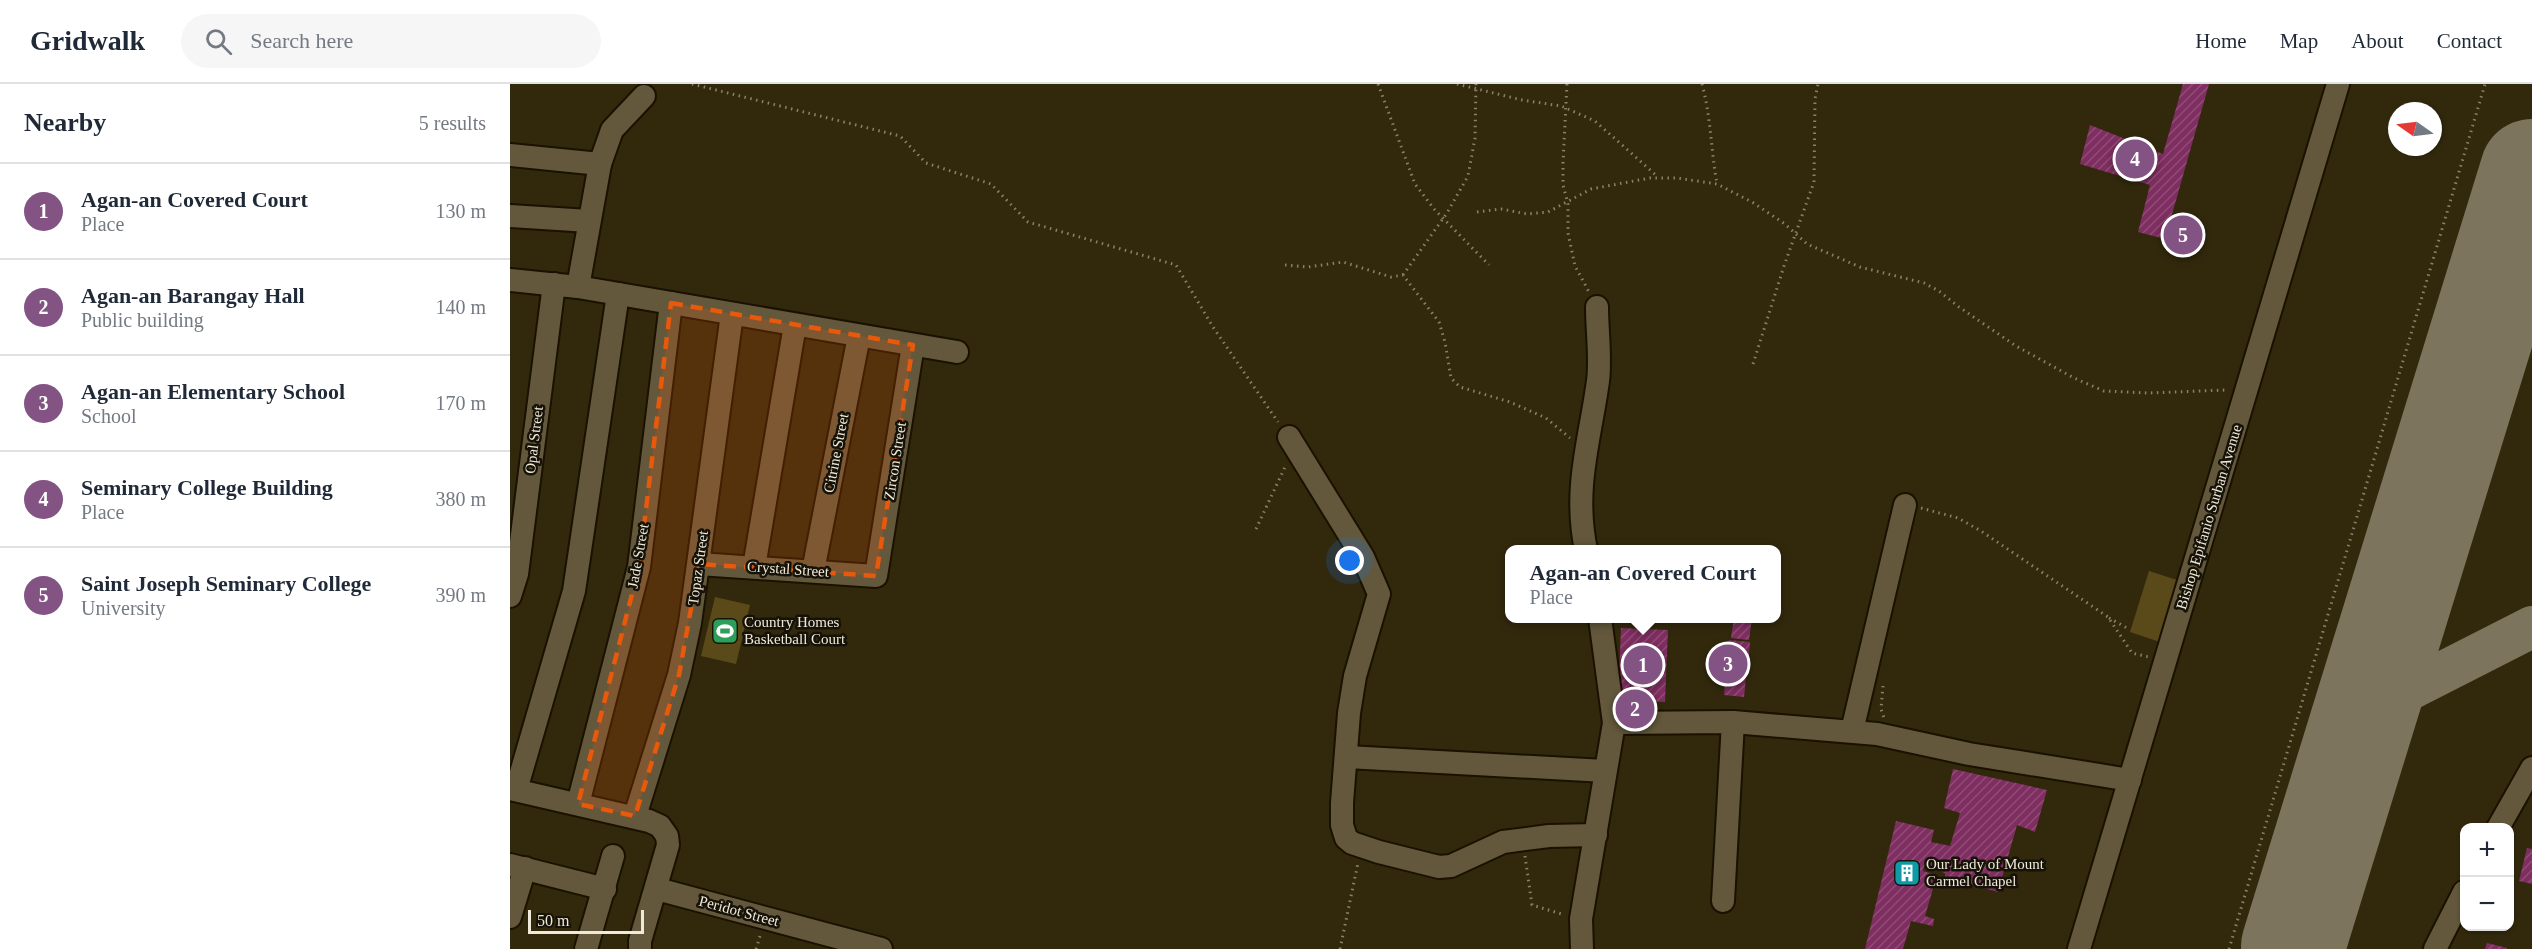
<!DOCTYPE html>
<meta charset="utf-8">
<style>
:root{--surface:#fff;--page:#f6f6f7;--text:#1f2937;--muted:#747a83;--line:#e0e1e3;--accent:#835383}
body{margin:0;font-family:"Times New Roman",serif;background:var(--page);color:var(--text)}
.controls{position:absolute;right:18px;bottom:18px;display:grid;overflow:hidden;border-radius:12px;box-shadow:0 2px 4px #0004}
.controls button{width:54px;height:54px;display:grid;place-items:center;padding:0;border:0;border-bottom:2px solid var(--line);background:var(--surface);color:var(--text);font:30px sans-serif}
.compass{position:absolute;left:1878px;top:18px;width:54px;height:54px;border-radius:50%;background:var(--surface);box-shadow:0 2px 4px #0004;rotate:284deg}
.scale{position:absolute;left:18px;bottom:15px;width:116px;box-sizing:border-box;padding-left:6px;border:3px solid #efe9d9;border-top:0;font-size:16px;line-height:21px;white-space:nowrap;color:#efe9d9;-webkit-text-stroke:4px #161207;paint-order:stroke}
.you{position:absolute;left:840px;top:477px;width:21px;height:21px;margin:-15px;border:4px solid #fff;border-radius:50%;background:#1a73e8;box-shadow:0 0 0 9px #1a73e833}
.badge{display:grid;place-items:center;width:39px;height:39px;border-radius:50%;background:var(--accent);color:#fff;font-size:20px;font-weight:700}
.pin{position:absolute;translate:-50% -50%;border:3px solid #fff;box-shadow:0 2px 6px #0006}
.popup{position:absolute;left:995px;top:461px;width:276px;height:78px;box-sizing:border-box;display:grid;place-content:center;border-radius:12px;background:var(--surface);filter:drop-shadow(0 2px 4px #0005);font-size:20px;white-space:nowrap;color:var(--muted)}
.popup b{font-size:22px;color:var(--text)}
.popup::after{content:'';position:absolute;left:50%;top:100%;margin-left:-12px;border:12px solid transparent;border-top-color:var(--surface)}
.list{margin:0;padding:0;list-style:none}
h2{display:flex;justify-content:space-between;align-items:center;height:78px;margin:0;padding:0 24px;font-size:26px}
h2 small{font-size:20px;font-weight:400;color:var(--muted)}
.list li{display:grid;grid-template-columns:39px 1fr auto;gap:18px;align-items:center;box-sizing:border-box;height:96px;padding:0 24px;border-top:2px solid var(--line)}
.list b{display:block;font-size:22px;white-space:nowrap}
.list p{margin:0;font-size:20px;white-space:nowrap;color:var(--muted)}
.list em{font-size:20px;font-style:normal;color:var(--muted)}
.icon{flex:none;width:33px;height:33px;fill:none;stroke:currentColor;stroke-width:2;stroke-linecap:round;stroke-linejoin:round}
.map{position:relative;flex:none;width:2022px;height:865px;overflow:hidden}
header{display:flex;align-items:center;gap:36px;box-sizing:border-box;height:84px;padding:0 30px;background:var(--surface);border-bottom:2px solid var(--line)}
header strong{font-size:28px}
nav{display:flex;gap:33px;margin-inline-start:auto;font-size:21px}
.search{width:420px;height:54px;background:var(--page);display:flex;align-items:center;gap:15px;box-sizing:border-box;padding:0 21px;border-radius:33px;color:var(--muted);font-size:22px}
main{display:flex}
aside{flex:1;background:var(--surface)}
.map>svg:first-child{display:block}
.pitch{fill:#5b4a19}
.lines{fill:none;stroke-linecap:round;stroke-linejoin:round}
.taxiway{stroke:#7c745d;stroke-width:42}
.runway{stroke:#7c745d;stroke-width:104}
.building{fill:url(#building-hatch)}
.minor-casing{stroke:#1a1100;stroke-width:26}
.path{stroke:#89826b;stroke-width:3;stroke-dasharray:1.5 4.5;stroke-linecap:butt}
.minor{stroke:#63583c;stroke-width:22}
.marked{fill:#e8590c;fill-opacity:0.2;stroke:#e8590c;stroke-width:4.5;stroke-dasharray:12 8;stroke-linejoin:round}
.labels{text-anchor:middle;stroke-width:5;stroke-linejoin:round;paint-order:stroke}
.street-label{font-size:15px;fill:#efe9d9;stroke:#161207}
.poi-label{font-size:15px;fill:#efe9d9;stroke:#161207;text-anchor:start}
</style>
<header>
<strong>Gridwalk</strong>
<div class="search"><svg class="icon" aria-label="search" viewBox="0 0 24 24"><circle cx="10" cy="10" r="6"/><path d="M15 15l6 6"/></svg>Search here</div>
<nav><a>Home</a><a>Map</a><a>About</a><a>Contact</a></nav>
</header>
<main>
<aside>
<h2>Nearby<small>5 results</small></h2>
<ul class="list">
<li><span class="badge">1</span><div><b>Agan-an Covered Court</b><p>Place</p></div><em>130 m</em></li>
<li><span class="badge">2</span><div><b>Agan-an Barangay Hall</b><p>Public building</p></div><em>140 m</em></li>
<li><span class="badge">3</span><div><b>Agan-an Elementary School</b><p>School</p></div><em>170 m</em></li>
<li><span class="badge">4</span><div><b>Seminary College Building</b><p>Place</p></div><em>380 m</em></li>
<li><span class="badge">5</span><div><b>Saint Joseph Seminary College</b><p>University</p></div><em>390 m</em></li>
</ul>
</aside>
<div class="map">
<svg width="2022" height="865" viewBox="0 0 2022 865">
<defs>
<pattern id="building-hatch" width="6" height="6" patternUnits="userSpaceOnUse" patternTransform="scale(1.5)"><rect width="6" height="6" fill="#7e2e60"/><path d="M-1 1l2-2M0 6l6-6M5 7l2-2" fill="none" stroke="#914c76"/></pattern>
</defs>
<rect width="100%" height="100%" fill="#32290d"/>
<g class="pitch">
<path d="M 1639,487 L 1670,497 L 1650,558 L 1620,548 Z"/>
<path d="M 205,513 L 240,521 L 226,580 L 191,572 Z"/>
</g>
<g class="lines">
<path class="taxiway" d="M 1855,628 L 2022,543"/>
<path class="runway" d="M 1783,862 L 2022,87"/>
</g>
<g class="building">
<path d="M 1673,0 L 1699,0 L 1655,155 L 1628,148 L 1640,101 L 1570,80 L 1580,41 L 1653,70 Z"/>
<path d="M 1224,534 L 1242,534 L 1239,556 L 1221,554 Z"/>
<path d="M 1111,544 L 1158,546 L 1155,618 L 1108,616 Z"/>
<path d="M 1219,556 L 1240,558 L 1238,581 L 1217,579 Z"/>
<path d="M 1217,582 L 1237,584 L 1234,613 L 1214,611 Z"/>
<path d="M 1109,618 L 1142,619 L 1142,633 L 1108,631 Z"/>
<path d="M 1443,685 L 1537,706 L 1525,748 L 1507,741 L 1488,808 L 1435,793 L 1435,789 L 1414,782 L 1413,787 L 1427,791 L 1415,832 L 1424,835 L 1423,842 L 1401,837 L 1393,865 L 1355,865 L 1386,737 L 1424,746 L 1421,758 L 1440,762 L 1450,729 L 1434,724 Z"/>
<path d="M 2017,764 L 2022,765 L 2022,800 L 2009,797 Z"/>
<path d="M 1977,859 L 1997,864 L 1997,865 L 1975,865 Z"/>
</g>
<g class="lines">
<defs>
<g id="minor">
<path d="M 0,71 L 90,80"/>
<path d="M 0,132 L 79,137"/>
<path d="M 0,196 L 68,203 L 447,268"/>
<path d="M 68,203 L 90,80 L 102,46 L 134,12"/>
<path d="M 779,353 L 853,473 L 869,510 L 845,592 L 839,629 L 832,719 L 832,741 L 836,754 L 842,759 L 869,768 L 929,783 L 941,782 L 993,758 L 1039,752 L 1086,751"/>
<path d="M 1076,466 C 1063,404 1080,356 1088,297 C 1091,274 1087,247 1087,223"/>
<path d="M 189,480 L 366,492 L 403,261"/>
<path d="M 244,483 L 285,241"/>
<path d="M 303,487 L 349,252"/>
<path d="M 0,512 L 7,490 L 44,200"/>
<path d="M 1104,639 L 1223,638 L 1367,650 L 1459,670 L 1620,696"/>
<path d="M 1342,647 L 1395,421"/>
<path d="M 837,673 L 1095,687"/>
<path d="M 0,705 L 139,737 L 150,742 L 157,752 L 158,761 L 130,857 L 130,865"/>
<path d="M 6,706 L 64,507 L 108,210"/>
<path d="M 68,720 L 129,483 L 161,219"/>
<path d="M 125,732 L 169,591 L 180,539 L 222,230"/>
<path d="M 1988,744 L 2022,684"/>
<path d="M 0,781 L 95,805"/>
<path d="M 147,805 L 371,865"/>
<path d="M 1213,817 L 1223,638"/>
<path d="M 0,833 L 15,784"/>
<path d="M 76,865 L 103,772"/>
<path d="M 1072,865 L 1071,835 L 1104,639 L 1090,534"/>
<path d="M 1569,865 L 1828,0"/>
<path d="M 1925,865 L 1954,808"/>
</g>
</defs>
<use href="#minor" class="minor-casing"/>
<g class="path">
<path d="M 182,0 L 390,52 L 416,79 L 481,100 L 518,138 L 666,181 L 703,243 L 768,338"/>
<path d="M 868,0 L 905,100 L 924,125 L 979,181"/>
<path d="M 947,0 L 1012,16 L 1051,22 L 1085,37 L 1148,93"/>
<path d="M 1057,0 L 1053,79 L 1053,101 L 1058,120 L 1058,149 L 1065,182 L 1079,208"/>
<path d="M 1192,0 C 1201,33 1201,67 1207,100"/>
<path d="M 967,128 L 991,125 L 1017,130 L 1038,128 L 1081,105 L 1140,94 L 1167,94 L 1207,100 L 1242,118 L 1275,140 L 1297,160 L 1350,183 L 1414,199 L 1429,207 L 1449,223 L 1506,262 L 1564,294 L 1594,307 L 1638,309 L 1717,306"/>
<path d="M 775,181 L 798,183 L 833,178 L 881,193 L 893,191 L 929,238 L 935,258 L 941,294 L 950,303 L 1000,318 L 1036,334 L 1060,354"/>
<path d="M 893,191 L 937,129 L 958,92 L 965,54 L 966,0"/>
<path d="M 1243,280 L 1274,182 L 1304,98 L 1305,15 L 1308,0"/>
<path d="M 1411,424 L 1448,434 L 1471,447 L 1570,514 L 1598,533 L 1622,569 L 1639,573"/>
<path d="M 746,445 L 775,383"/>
<path d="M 1599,534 L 1617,544"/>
<path d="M 1373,602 L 1371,625 L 1374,634"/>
<path d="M 1015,772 L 1022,821 L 1055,831"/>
<path d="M 246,865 L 250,852"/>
<path d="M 830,865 L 848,779"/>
<path d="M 1719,865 L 1975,0"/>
</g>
<use href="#minor" class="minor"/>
</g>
<path class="marked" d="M 161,219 L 403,261 L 366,492 L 189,480 L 169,591 L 125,732 L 68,720 L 129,483 Z"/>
<defs>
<symbol id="stadium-square" viewBox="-11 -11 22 22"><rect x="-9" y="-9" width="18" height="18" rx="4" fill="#2e9e5b" stroke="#161207"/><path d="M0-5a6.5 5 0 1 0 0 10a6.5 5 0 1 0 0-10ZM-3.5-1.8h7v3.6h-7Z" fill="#fff"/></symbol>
<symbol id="building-square" viewBox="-11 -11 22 22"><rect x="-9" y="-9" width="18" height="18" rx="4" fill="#0f9aa8" stroke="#161207"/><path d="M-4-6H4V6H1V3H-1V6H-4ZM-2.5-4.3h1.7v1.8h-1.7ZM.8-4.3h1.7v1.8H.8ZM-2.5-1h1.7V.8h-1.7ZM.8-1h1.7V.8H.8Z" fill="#fff"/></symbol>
</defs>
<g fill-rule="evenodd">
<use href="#stadium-square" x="200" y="532" width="30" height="30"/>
<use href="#building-square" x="1382" y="774" width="30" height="30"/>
</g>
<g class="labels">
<g class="street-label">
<text transform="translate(24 356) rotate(-83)" y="5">Opal Street</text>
<text transform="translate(326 369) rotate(-79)" y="5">Citrine Street</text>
<text transform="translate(385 377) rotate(-81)" y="5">Zircon Street</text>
<text transform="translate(1699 433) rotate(-73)" y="5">Bishop Epifanio Surban Avenue</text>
<text transform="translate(128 472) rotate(-80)" y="5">Jade Street</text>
<text transform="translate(188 484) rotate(-82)" y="5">Topaz Street</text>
<text transform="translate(278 485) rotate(4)" y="5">Crystal Street</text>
<text transform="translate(229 827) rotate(15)" y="5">Peridot Street</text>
</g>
<g class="poi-label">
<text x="234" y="543">Country Homes<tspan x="234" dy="17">Basketball Court</tspan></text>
<text x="1416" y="785">Our Lady of Mount<tspan x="1416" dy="17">Carmel Chapel</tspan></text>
</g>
</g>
</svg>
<div class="controls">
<button>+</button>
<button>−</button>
</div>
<svg class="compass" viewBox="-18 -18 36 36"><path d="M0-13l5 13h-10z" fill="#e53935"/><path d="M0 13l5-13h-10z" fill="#747a83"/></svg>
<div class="scale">50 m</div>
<div class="you"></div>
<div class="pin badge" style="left:1133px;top:581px">1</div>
<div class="popup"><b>Agan-an Covered Court</b>Place</div>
<div class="pin badge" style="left:1125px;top:625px">2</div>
<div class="pin badge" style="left:1218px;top:580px">3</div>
<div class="pin badge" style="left:1625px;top:75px">4</div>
<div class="pin badge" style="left:1673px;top:151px">5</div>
</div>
</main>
